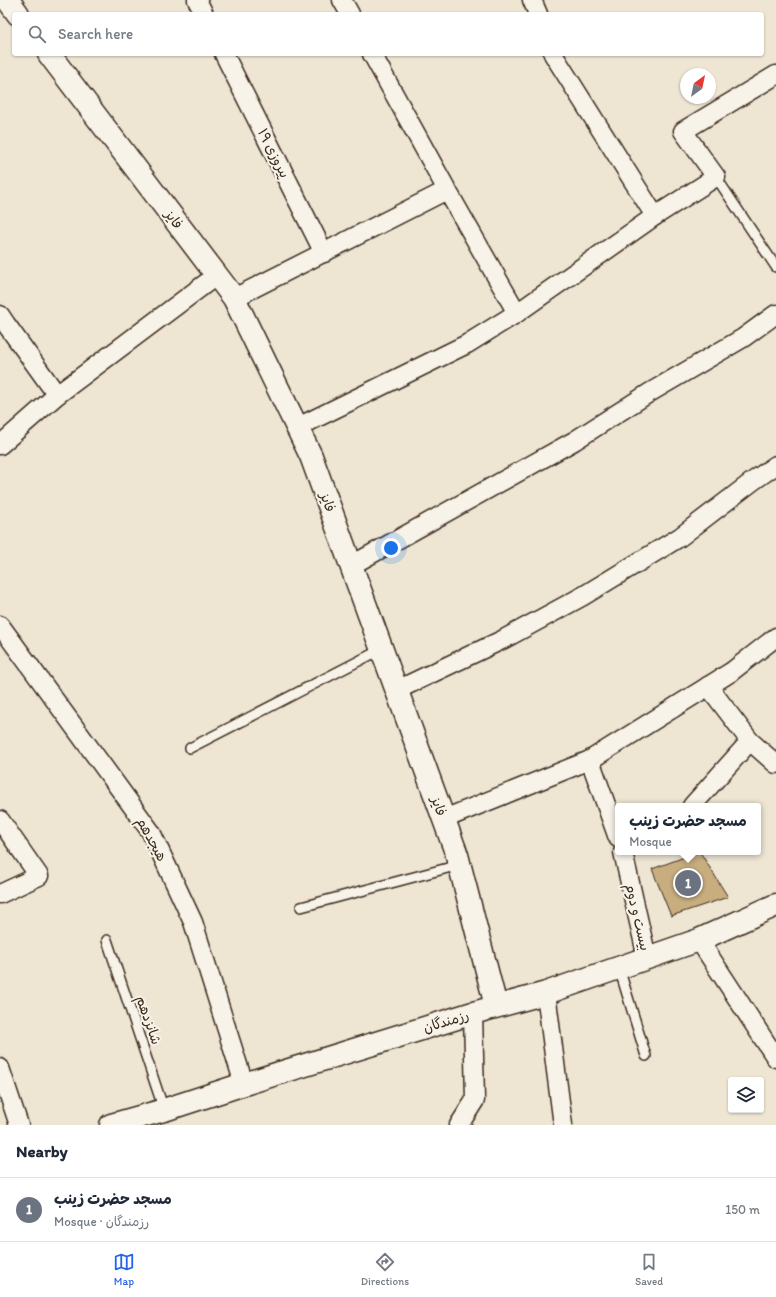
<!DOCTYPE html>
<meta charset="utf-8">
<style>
:root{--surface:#fff;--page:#f2f2f3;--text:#1f2937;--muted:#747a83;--line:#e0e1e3;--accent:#2563eb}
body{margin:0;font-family:Itim,"Playpen Sans Arabic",sans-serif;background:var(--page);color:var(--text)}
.controls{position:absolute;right:12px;bottom:12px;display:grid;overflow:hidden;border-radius:4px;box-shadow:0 1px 3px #0004}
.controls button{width:36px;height:36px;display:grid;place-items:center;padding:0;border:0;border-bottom:1px solid var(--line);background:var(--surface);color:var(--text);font:20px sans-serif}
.compass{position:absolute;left:680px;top:68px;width:36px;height:36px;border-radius:50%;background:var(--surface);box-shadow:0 1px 3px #0004;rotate:33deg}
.you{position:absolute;left:391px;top:548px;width:14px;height:14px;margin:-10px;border:3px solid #fff;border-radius:50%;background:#1a73e8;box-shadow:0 0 0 6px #1a73e833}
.badge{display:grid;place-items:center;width:26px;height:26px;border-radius:50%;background:var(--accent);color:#fff;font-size:13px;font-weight:700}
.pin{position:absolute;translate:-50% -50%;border:2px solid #fff;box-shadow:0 1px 4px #0006}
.popup{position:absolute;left:615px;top:803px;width:146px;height:52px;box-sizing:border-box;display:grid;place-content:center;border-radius:4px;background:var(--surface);filter:drop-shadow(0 1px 3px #0005);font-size:13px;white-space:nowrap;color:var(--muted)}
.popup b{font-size:15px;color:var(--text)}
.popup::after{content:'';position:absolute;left:50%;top:100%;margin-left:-8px;border:8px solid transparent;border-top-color:var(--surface)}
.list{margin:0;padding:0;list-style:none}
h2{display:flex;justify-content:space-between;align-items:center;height:52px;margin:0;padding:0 16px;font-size:17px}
h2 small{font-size:13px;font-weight:400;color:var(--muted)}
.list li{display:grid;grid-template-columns:26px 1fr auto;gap:12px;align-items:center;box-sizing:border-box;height:64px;padding:0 16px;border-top:1px solid var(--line)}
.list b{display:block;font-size:15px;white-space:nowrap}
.list p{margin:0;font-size:13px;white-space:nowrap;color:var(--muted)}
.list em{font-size:13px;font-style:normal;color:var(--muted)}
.icon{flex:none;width:22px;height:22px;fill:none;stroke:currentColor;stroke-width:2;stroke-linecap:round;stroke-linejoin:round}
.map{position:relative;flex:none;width:776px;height:1125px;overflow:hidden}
.search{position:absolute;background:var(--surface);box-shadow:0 1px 3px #0004;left:12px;right:12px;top:12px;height:44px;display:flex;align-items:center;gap:10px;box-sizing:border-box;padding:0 14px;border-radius:4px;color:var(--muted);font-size:15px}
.sheet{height:116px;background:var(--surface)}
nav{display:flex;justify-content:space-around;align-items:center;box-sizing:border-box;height:56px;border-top:1px solid var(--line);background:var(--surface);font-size:11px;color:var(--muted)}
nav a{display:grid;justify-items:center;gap:2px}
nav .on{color:var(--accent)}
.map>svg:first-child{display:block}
.building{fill:#c8ae7f;stroke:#3b2a1e}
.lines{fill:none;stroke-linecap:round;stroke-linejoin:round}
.service-casing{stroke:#3b2a1e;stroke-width:12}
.minor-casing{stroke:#3b2a1e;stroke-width:21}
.tertiary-casing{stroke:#3b2a1e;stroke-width:25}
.secondary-casing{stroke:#3b2a1e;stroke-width:25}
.service{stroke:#f7f3e8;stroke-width:9}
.minor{stroke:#f7f3e8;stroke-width:18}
.tertiary{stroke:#f7f3e8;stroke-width:22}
.secondary{stroke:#f7f3e8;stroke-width:22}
.labels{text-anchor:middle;stroke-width:4;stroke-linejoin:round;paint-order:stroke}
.street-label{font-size:14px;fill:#3b2a1e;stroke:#f7f3e8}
</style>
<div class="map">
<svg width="776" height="1125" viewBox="0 0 776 1125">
<rect width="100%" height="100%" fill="#eee5d3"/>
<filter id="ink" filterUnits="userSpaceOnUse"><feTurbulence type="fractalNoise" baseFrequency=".025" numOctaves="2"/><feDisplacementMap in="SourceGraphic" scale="8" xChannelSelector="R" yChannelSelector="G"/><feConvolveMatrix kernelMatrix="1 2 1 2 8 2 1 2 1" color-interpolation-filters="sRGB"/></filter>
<g filter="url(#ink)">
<path class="building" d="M 698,852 L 700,852 L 728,897 L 671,916 L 652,869 Z"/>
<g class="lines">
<defs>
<g id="service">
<path d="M 716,177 L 776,267"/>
<path d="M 190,748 L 382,649"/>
<path d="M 301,907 L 459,865"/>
<path d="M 107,940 L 164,1110"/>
<path d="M 619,968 L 646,1056"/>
</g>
<g id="minor">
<path d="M 197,0 L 204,14"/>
<path d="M 342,0 L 350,14"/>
<path d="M 532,0 L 538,14"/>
<path d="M 224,54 L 324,253"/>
<path d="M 372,54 L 447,190 L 517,313"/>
<path d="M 553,54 L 655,216"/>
<path d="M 234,298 L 447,190"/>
<path d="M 0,315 L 6,324 L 57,395"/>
<path d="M 298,427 L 467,344 L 517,313 L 655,216 L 716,177 L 683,131 L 776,75"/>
<path d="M 0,445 L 57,395 L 217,275"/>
<path d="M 352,565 L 574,441 L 649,393 L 743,338 L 776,314"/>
<path d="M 0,625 L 151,832 L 193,922 L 244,1084"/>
<path d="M 708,686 L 750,741 L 776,764"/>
<path d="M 397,690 L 504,639 L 583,596 L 680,537 L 753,481 L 776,465"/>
<path d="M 590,760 L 618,838"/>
<path d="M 692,806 L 750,741"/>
<path d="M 444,819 L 590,760 L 731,672 L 776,637"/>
<path d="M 0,820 L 39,876 L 0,894"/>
<path d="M 623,852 L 647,958"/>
<path d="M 699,940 L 776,1058"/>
<path d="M 546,993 L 563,1125"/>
<path d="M 0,1068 L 19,1125"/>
<path d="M 459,1125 L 475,1100 L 473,1013"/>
</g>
<g id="tertiary">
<path d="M 8,0 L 18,14"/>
<path d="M 49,54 L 234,298 L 311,456 L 457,855 L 496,1006"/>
</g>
<path id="secondary" d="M 111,1125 L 164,1110 L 244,1084 L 473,1013 L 546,993 L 699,940 L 776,905"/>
</defs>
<use href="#service" class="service-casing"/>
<use href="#minor" class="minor-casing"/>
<use href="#tertiary" class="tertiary-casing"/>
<use href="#secondary" class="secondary-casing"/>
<use href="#service" class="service"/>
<use href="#minor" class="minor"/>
<use href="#tertiary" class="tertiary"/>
<use href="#secondary" class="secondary"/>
</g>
</g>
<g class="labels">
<g class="street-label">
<text transform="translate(274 153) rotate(63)" y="5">پیروزی ۱۹</text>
<text transform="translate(174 219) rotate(53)" y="5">فایز</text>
<text transform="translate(328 502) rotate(70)" y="5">فایز</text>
<text transform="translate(439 806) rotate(70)" y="5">فایز</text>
<text transform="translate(152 839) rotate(61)" y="5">هیجدهم</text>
<text transform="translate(638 917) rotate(77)" y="5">بیست و دوم</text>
<text transform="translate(149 1020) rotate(71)" y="5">شانزدهم</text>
<text transform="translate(446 1021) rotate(-17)" y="5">رزمندگان</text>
</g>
</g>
</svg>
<div class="controls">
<button><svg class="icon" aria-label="layers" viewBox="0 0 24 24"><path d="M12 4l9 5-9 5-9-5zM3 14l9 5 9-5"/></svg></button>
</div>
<svg class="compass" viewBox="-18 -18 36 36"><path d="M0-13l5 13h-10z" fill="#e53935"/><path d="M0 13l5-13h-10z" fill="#747a83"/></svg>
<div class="you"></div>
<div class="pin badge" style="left:688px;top:883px;background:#6b7280">1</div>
<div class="popup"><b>مسجد حضرت زینب</b>Mosque</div>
<div class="search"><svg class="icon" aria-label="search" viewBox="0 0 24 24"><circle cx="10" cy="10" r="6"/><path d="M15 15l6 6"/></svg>Search here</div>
</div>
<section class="sheet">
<h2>Nearby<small></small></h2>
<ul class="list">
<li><span class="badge" style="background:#6b7280">1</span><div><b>مسجد حضرت زینب</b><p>Mosque · رزمندگان</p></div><em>150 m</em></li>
</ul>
</section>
<nav>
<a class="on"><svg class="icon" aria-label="map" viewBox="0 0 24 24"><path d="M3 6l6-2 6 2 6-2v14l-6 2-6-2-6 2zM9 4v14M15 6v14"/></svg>Map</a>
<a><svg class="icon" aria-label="directions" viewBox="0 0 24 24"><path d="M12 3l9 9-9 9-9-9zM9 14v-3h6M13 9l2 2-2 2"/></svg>Directions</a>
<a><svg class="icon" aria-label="saved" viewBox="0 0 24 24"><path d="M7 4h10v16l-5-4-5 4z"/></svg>Saved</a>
</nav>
